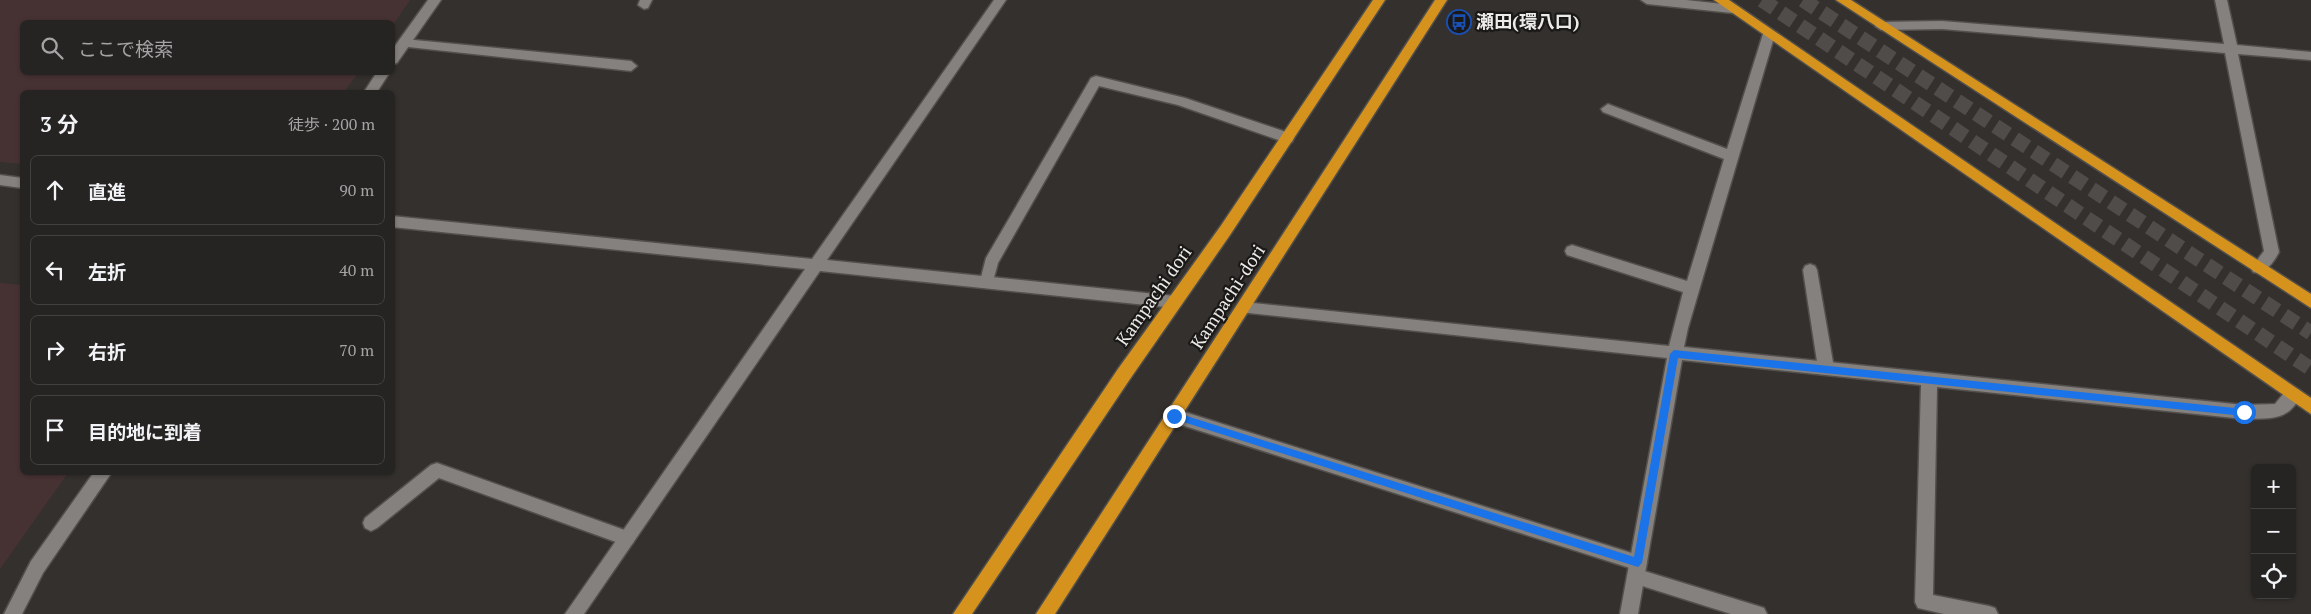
<!DOCTYPE html>
<html lang="ja">
<meta charset="utf-8">
<style>
:root{--surface:#262422;--page:#2e2c2a;--text:#f1f3f6;--muted:#a4a4a5;--line:#424140}
body{margin:0;font-family:"PT Serif","Noto Sans JP",serif;background:var(--page);color:var(--text)}
.controls{position:absolute;right:15px;bottom:15px;display:grid;overflow:hidden;border-radius:8px;box-shadow:0 1px 4px #0004}
.controls button{width:45px;height:45px;display:grid;place-items:center;padding:0;border:0;border-bottom:1px solid var(--line);background:var(--surface);color:var(--text);font:25px sans-serif}
.stop{position:absolute;width:15px;height:15px;margin:-11px;border:4px solid #1a73e8;border-radius:50%;background:#fff}
.stop.end{background:#1a73e8;border-color:#fff;box-shadow:0 1px 5px #0008}
.list{margin:0;padding:0;list-style:none}
h2{display:flex;justify-content:space-between;align-items:center;height:65px;margin:0;padding:0 20px;font-size:21px}
h2 small{font-size:16px;font-weight:400;color:var(--muted)}
.list li{display:grid;grid-template-columns:32px 1fr auto;gap:15px;align-items:center;box-sizing:border-box;height:70px;margin:0 10px 10px;padding:0 10px;border:1px solid var(--line);border-radius:8px}
.list b{display:block;font-size:19px;white-space:nowrap}
.list em{font-size:16px;font-style:normal;color:var(--muted)}
.icon{flex:none;width:28px;height:28px;fill:none;stroke:currentColor;stroke-width:2;stroke-linecap:round;stroke-linejoin:round}
.map{position:relative;flex:none;width:2311px;height:614px;overflow:hidden}
.search{position:absolute;background:var(--surface);box-shadow:0 1px 4px #0004;left:20px;top:20px;width:375px;height:55px;display:flex;align-items:center;gap:12px;box-sizing:border-box;padding:0 18px;border-radius:8px;color:var(--muted);font-size:19px}
.panel{position:absolute;background:var(--surface);box-shadow:0 1px 4px #0004;left:20px;top:90px;width:375px;height:385px;border-radius:8px}
.map>svg:first-child{display:block}
.education{fill:#473233}
.lines{fill:none;stroke-linecap:round;stroke-linejoin:round}
.highway-tunnel{stroke:#4f4c49;stroke-width:15;stroke-dasharray:15 8;stroke-linecap:butt}
.lane-casing{stroke:#524f4c;stroke-width:3}
.street-casing{stroke:#524f4c;stroke-width:3}
.secondary-casing{stroke:#524f4c;stroke-width:3}
.highway-casing{stroke:#524f4c;stroke-width:3}
.lane{fill:#85817e;fill-rule:evenodd}
.street{fill:#85817e;fill-rule:evenodd}
.secondary{fill:#85817e;fill-rule:evenodd}
.highway{fill:#d5931d;fill-rule:evenodd}
.route{fill:#1a73e8}
.labels{text-anchor:middle;stroke-width:4.5;stroke-linejoin:round;paint-order:stroke}
.poi-label{font-size:18px;font-weight:bold;fill:#edebe9;stroke:#1a1917;text-anchor:start}
.street-label{font-size:18px;fill:#edebe9;stroke:#1a1917}
</style>
<div class="map">
<svg width="2311" height="614" viewBox="0 0 2311 614">
<rect width="100%" height="100%" fill="#33302d"/>
<g class="education">
<path d="M 0,0 L 410,0 L 393,25 L 392,22 L 22,22 L 22,72 L 358,73 L 344,92 L 22,92 L 22,164 L 0,162 Z"/>
<path d="M 0,283 L 22,285 L 22,472 L 68,473 L 0,569 Z"/>
</g>
<g class="lines">
<g class="highway-tunnel">
<path d="M 1762,0 L 2311,369"/>
<path d="M 1803,0 L 2311,333"/>
</g>
<defs>
<g id="lane">
<path d="M 1096,76 L 1185,98 L 1292,134 L 1294,138 L 1292,142 L 1287,143 L 1178,105 L 1099,86 L 998,263 L 992,285 L 987,287 L 982,285 L 980,281 L 986,258 L 1091,78 Z"/>
<path d="M 1810,264 L 1815,266 L 1817,270 L 1834,368 L 1831,373 L 1826,374 L 1821,373 L 1818,368 L 1803,270 L 1805,266 Z"/>
<path d="M 1175,409 L 1638,555 L 1644,557 L 1647,563 L 1641,570 L 1758,606 L 1764,608 L 1767,614 L 1731,614 L 1636,584 L 1630,582 L 1627,576 L 1633,569 L 1169,421 L 1167,416 L 1169,411 Z"/>
<path d="M 437,463 L 633,533 L 635,538 L 633,543 L 627,546 L 439,478 L 377,528 L 371,531 L 365,528 L 363,523 L 365,518 L 431,465 Z"/>
</g>
<g id="street">
<path d="M 640,0 L 652,0 L 648,8 L 644,9 L 638,5 Z"/>
<path d="M 994,0 L 1006,0 L 827,260 L 1175,296 L 1180,298 L 1182,302 L 1180,306 L 1175,308 L 820,271 L 584,614 L 565,614 L 805,269 L 392,227 L 392,216 L 812,259 Z"/>
<path d="M 1641,0 L 1686,0 L 1732,5 L 1738,9 L 1732,13 L 1647,4 Z"/>
<path d="M 2215,0 L 2227,0 L 2237,45 L 2311,52 L 2311,60 L 2238,54 L 2279,252 C 2274,262 2264,276 2253,272 L 2251,268 L 2264,251 L 2225,53 L 1942,29 L 1881,30 L 1875,26 L 1881,22 L 1942,21 L 2224,44 Z"/>
<path d="M 1769,30 L 1775,34 L 1688,328 L 1684,347 L 2244,405 L 2275,404 C 2282,396 2287,386 2299,390 L 2301,395 C 2288,422 2270,418 2244,419 L 1937,387 L 1933,595 L 1989,606 L 1995,608 L 1998,614 L 1944,614 L 1918,608 L 1915,602 L 1921,385 L 1682,360 L 1638,614 L 1620,614 L 1667,358 L 1239,312 L 1236,308 L 1239,304 L 1244,302 L 1669,346 L 1683,292 L 1567,255 L 1565,251 L 1567,247 L 1572,245 L 1687,281 L 1724,159 L 1603,112 L 1601,109 L 1608,104 L 1613,106 L 1727,149 L 1763,34 Z"/>
<path d="M 404,39 L 631,61 L 637,66 L 631,71 L 399,46 L 398,43 Z"/>
<path d="M 0,175 L 22,178 L 22,188 L 0,185 Z"/>
</g>
<g id="secondary">
<path d="M 428,0 L 441,0 L 397,63 L 392,64 L 392,50 Z"/>
<path d="M 377,72 L 390,72 L 377,92 L 364,92 Z"/>
<path d="M 94,472 L 112,472 L 43,573 L 22,614 L 4,614 L 31,561 Z"/>
</g>
<g id="highway">
<path d="M 1373,0 L 1385,0 L 1230,235 L 1130,379 L 972,614 L 953,614 L 1118,369 L 1220,227 Z"/>
<path d="M 1435,0 L 1447,0 L 1055,614 L 1036,614 Z"/>
<path d="M 1714,0 L 1729,0 L 2311,398 L 2311,414 Z"/>
<path d="M 1836,0 L 1851,0 L 2311,294 L 2311,308 Z"/>
</g>
</defs>
<use href="#lane" class="lane-casing"/>
<use href="#street" class="street-casing"/>
<use href="#secondary" class="secondary-casing"/>
<use href="#highway" class="highway-casing"/>
<use href="#lane" class="lane"/>
<use href="#street" class="street"/>
<use href="#secondary" class="secondary"/>
<use href="#highway" class="highway"/>
</g>
<path class="route" d="M 1674,350 L 2244,409 L 2248,412 L 2244,416 L 1678,358 L 1642,563 L 1638,567 L 1174,419 L 1170,416 L 1174,412 L 1634,557 L 1670,354 Z"/>
<defs>
<symbol id="bus-ring" viewBox="-11 -11 22 22"><circle r="9.5" fill="#1a1917" stroke="#1a4fb4" stroke-width="1.5"/><path d="M-5-6H5V4H4V6H2V4H-2V6H-4V4H-5ZM-3.5-4V0h7V-4ZM-3.5 1.2v1.5H-2V1.2ZM2 1.2v1.5H3.5V1.2Z" fill="#1a4fb4"/></symbol>
</defs>
<g fill-rule="evenodd">
<use href="#bus-ring" x="1445" y="8" width="28" height="28"/>
</g>
<g class="labels">
<g class="poi-label">
<text x="1476" y="28">瀬田(環八口)</text>
</g>
<g class="street-label">
<text transform="translate(1154 296) rotate(-55)" y="6">Kampachi dori</text>
<text transform="translate(1228 297) rotate(-57)" y="6">Kampachi-dori</text>
</g>
</g>
</svg>
<div class="controls">
<button>+</button>
<button>−</button>
<button><svg class="icon" aria-label="locate" viewBox="0 0 24 24"><circle cx="12" cy="12" r="6"/><path d="M12 2v4M12 18v4M2 12h4M18 12h4"/></svg></button>
</div>
<div class="stop" style="left:2244px;top:412px"></div>
<div class="stop end" style="left:1174px;top:416px"></div>
<div class="search"><svg class="icon" aria-label="search" viewBox="0 0 24 24"><circle cx="10" cy="10" r="6"/><path d="M15 15l6 6"/></svg>ここで検索</div>
<section class="panel">
<h2>3 分<small>徒歩 · 200 m</small></h2>
<ul class="list">
<li><svg class="icon" aria-label="ahead" viewBox="0 0 24 24"><path d="M12 20V5M6 11l6-6 6 6"/></svg><div><b>直進</b></div><em>90 m</em></li>
<li><svg class="icon" aria-label="left" viewBox="0 0 24 24"><path d="M17 20v-9H6M10 6l-5 5 5 5"/></svg><div><b>左折</b></div><em>40 m</em></li>
<li><svg class="icon" aria-label="right" viewBox="0 0 24 24"><path d="M7 20v-9h11M14 6l5 5-5 5"/></svg><div><b>右折</b></div><em>70 m</em></li>
<li><svg class="icon" aria-label="arrive" viewBox="0 0 24 24"><path d="M6 21V4h12l-3 4 3 4H6"/></svg><div><b>目的地に到着</b></div></li>
</ul>
</section>
</div>
